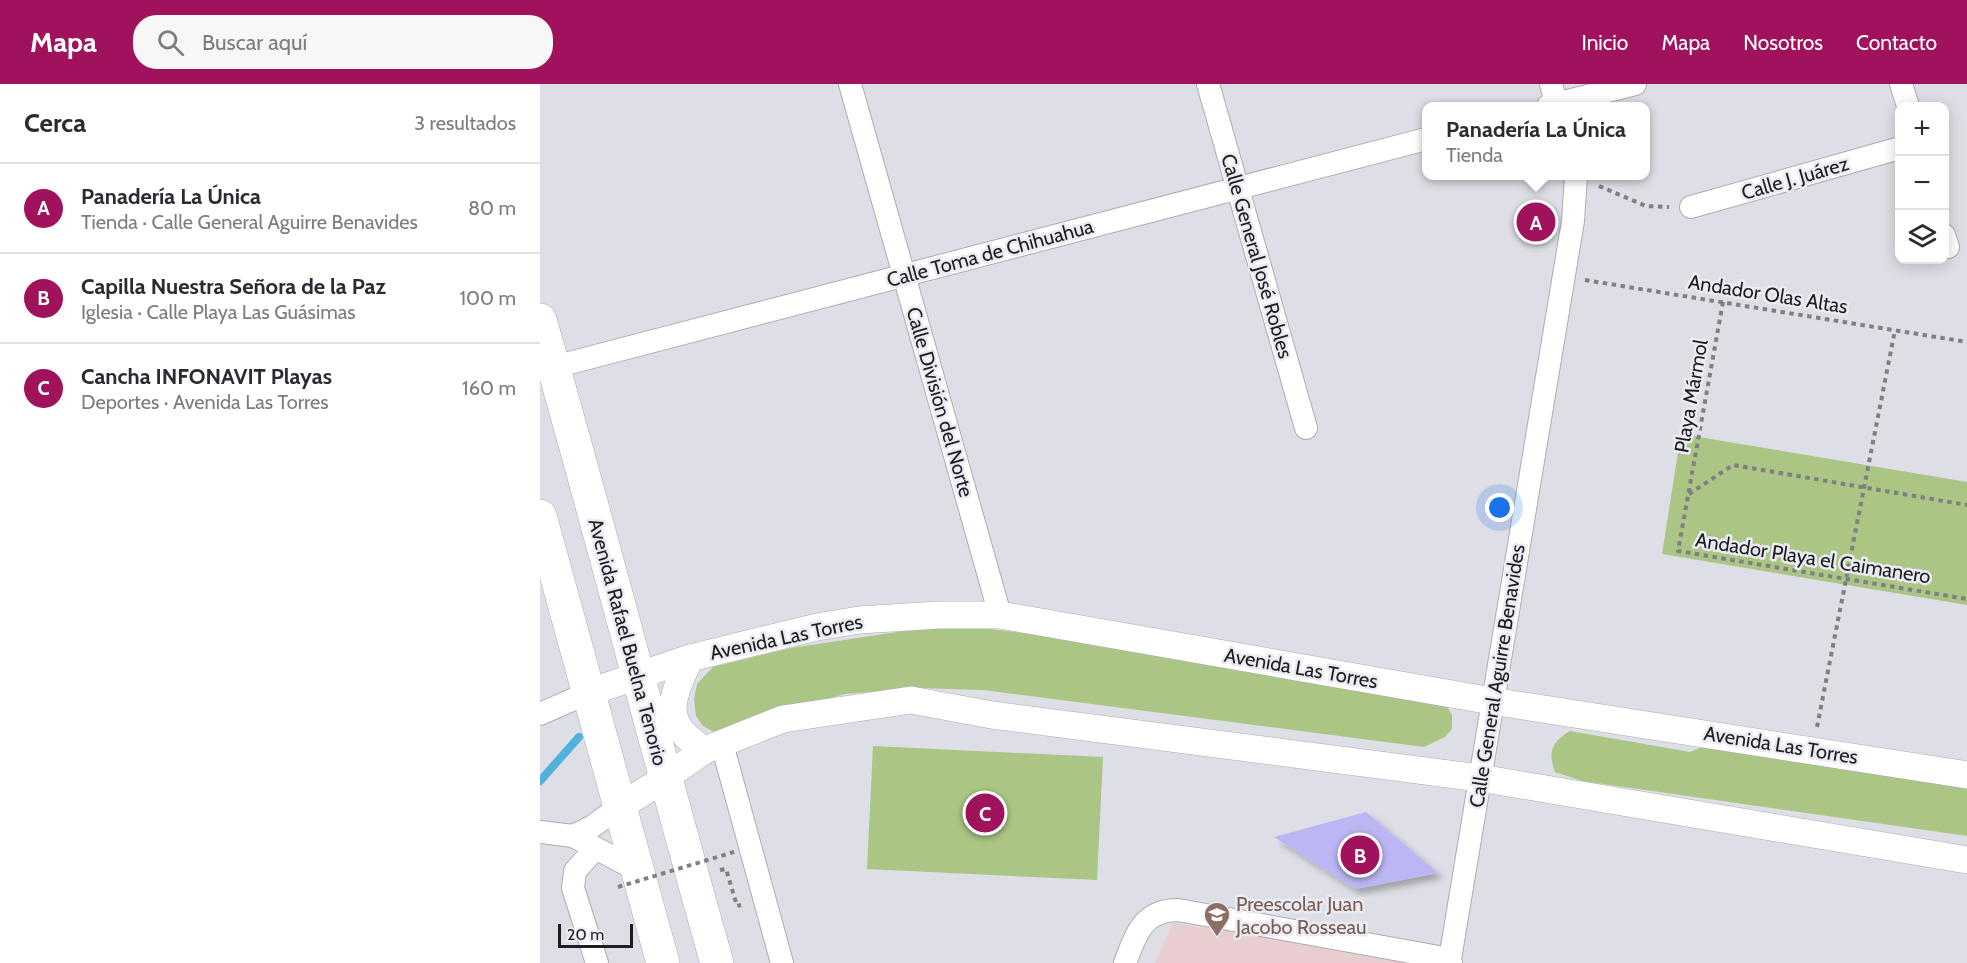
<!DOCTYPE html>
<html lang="es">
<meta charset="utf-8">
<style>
:root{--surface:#fff;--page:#f7f7f7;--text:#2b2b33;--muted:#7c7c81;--line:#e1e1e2;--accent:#a0135c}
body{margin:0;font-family:Cabin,sans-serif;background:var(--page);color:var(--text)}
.controls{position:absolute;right:18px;top:18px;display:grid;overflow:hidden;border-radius:12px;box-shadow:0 3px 15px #0003}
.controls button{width:54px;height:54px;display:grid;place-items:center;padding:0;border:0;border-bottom:2px solid var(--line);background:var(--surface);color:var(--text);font:30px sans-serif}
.scale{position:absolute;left:18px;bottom:15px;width:75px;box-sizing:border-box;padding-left:6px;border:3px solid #1e1e21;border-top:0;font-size:16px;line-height:21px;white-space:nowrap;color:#1e1e21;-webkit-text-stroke:4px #ebebf3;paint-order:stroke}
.you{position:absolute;left:960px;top:424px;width:21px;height:21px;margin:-15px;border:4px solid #fff;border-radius:50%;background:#1a73e8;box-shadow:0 0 0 9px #1a73e833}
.badge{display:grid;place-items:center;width:39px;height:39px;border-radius:50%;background:var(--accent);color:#fff;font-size:20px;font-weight:700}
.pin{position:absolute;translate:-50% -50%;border:3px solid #fff;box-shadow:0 2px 6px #0006}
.popup{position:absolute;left:882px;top:18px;width:228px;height:78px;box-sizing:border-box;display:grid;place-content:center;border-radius:12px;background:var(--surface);filter:drop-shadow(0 2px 4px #0005);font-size:20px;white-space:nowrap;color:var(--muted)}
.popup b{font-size:22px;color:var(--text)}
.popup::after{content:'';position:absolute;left:50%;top:100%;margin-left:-12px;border:12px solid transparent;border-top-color:var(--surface)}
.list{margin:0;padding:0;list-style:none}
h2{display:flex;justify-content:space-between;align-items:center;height:78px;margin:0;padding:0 24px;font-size:26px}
h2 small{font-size:20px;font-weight:400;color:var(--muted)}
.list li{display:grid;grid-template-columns:39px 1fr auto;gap:18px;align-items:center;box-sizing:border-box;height:90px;padding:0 24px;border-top:2px solid var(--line)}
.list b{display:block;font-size:22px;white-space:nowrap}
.list p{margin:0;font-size:20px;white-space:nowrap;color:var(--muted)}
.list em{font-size:20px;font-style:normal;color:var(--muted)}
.icon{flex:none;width:33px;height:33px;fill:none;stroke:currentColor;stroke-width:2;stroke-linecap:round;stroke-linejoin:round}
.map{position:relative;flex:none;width:1427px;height:879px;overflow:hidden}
header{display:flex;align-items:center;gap:36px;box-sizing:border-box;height:84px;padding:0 30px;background:var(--accent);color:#fff}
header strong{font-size:28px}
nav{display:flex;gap:33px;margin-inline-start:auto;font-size:21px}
.search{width:420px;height:54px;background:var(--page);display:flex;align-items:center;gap:15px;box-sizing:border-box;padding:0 21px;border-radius:24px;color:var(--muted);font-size:22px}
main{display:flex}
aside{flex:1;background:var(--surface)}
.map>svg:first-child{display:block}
.education{fill:#e8cdd1}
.green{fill:#aac584}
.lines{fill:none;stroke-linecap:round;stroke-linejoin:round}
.stream{stroke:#50b1dc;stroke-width:8}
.building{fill:#bcb6f4;filter:url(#shadow)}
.minor-casing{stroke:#acacb3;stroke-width:24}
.tertiary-casing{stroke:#acacb3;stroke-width:28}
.primary-casing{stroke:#acacb3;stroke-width:34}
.path{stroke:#7f7f84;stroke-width:4;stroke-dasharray:4.5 4.5;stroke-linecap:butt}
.minor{stroke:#fff;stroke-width:22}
.tertiary{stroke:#fff;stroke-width:27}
.primary{stroke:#fff;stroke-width:33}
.path-bridge{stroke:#7f7f84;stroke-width:4;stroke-dasharray:4.5 4.5;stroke-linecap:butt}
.labels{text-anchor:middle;stroke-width:5;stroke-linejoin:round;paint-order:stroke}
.street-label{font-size:20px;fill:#1e1e21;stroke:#ebebf3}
.education-label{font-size:20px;fill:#785e54;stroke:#ebebf3;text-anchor:start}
</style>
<header>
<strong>Mapa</strong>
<div class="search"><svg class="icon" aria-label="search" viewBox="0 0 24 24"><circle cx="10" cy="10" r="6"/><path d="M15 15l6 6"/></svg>Buscar aquí</div>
<nav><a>Inicio</a><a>Mapa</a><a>Nosotros</a><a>Contacto</a></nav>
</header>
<main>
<aside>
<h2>Cerca<small>3 resultados</small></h2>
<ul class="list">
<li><span class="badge">A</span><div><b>Panadería La Única</b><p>Tienda · Calle General Aguirre Benavides</p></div><em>80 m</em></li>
<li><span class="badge">B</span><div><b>Capilla Nuestra Señora de la Paz</b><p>Iglesia · Calle Playa Las Guásimas</p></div><em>100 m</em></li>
<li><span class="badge">C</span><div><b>Cancha INFONAVIT Playas</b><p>Deportes · Avenida Las Torres</p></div><em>160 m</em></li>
</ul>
</aside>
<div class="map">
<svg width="1427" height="879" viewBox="0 0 1427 879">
<defs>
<filter id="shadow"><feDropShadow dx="5.5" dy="5.5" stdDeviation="3" flood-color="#0004"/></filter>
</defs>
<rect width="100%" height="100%" fill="#dedee6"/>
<path class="education" d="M 633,839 L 887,879 L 615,879 Z"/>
<g class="green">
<path d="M 1141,350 L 1427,398 L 1427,521 L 1122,470 Z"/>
<path d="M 410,540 L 852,596 L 905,619 L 912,631 L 912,645 L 905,653 L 884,663 L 444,606 L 375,604 L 305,610 L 214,635 L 191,645 L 174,648 L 163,642 L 156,632 L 154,615 L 157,600 L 173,583 L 251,564 Z"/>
<path d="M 1030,647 L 1150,668 L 1164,662 L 1427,702 L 1427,752 L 1042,697 L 1015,688 C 1008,669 1011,658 1030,647 Z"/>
<path d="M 333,662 L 563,673 L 557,796 L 327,785 Z"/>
</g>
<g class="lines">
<path class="stream" d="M 0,697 L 39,653"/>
</g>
<path class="building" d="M 826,728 L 898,789 L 815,805 L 734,753 Z"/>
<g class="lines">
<defs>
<g id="minor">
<path d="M 310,0 L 460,531"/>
<path d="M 668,0 L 766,344"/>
<path d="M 1011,0 L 1017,22"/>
<path d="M 1361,0 L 1368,22"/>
<path d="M 1008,22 L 1095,0"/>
<path d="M 1151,123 L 1360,64"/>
<path d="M 1404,151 L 1408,163"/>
<path d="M 14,283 L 886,55"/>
<path d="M 0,630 L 50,608"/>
<path d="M 182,660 L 242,879"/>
<path d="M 0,748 L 33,752 L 97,786"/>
<path d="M 33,752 L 53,742 L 79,723"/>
<path d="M 55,765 L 35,787 L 33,804 L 57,879"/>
<path d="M 585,879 C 596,850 603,826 638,826 L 910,875"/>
<path d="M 911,879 L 910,875 L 1033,137 L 1036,92"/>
</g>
<g id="tertiary">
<path d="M 150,574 C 131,615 119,639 165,666"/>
<path d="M 50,608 L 150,574 L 277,543 L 319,536 L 399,531 L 460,531 L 952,617 L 1427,691"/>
<path d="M 79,723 L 113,702 L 165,666 L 243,635 L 371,616 L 452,631 L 940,694 L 1427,776"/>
</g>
<g id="primary">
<path d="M 0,236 C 62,450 116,665 177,879"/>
<path d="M 0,432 L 123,879"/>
</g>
</defs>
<use href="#minor" class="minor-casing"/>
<use href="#tertiary" class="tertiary-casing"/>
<use href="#primary" class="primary-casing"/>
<g class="path">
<path d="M 1059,102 L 1106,122 L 1129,123"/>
<path d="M 1045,196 L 1427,258"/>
<path d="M 1183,218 L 1138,467 L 1427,515"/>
<path d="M 1149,410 L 1193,381 L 1427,421"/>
<path d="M 1277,643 L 1355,246"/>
<path d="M 180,786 L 186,785 L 197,822 L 201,821"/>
</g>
<use href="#minor" class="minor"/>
<use href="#tertiary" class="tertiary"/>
<use href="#primary" class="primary"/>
<path class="path-bridge" d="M 78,803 L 194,768"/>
</g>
<defs>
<symbol id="school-pin" viewBox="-11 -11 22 30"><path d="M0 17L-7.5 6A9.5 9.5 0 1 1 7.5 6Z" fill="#8d6e63" stroke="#ebebf3"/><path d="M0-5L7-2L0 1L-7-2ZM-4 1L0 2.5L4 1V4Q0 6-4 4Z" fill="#fff"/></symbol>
</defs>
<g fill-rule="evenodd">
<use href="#school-pin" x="662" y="816" width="30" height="40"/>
</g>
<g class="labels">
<g class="street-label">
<text transform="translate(1255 94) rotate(-16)" y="7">Calle J. Juárez</text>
<text transform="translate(450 169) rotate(-15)" y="7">Calle Toma de Chihuahua</text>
<text transform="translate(717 172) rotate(74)" y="7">Calle General José Robles</text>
<text transform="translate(1228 210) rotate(9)" y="7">Andador Olas Altas</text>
<text transform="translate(1151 312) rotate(-80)" y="7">Playa Mármol</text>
<text transform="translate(400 318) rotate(74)" y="7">Calle División del Norte</text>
<text transform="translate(1273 474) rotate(9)" y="7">Andador Playa el Caimanero</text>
<text transform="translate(246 553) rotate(-12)" y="7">Avenida Las Torres</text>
<text transform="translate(88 558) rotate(75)" y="7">Avenida Rafael Buelna Tenorio</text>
<text transform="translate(761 584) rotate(10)" y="7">Avenida Las Torres</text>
<text transform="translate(957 592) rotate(-81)" y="7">Calle General Aguirre Benavides</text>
<text transform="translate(1241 661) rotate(9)" y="7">Avenida Las Torres</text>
</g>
<g class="education-label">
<text x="696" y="827">Preescolar Juan<tspan x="696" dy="23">Jacobo Rosseau</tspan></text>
</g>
</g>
</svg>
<div class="controls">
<button>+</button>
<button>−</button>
<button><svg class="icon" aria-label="layers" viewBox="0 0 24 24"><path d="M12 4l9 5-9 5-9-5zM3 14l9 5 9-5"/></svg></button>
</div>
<div class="scale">20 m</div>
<div class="you"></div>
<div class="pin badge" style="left:996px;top:138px">A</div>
<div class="popup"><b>Panadería La Única</b>Tienda</div>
<div class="pin badge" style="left:820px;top:771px">B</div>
<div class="pin badge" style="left:445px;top:729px">C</div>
</div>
</main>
